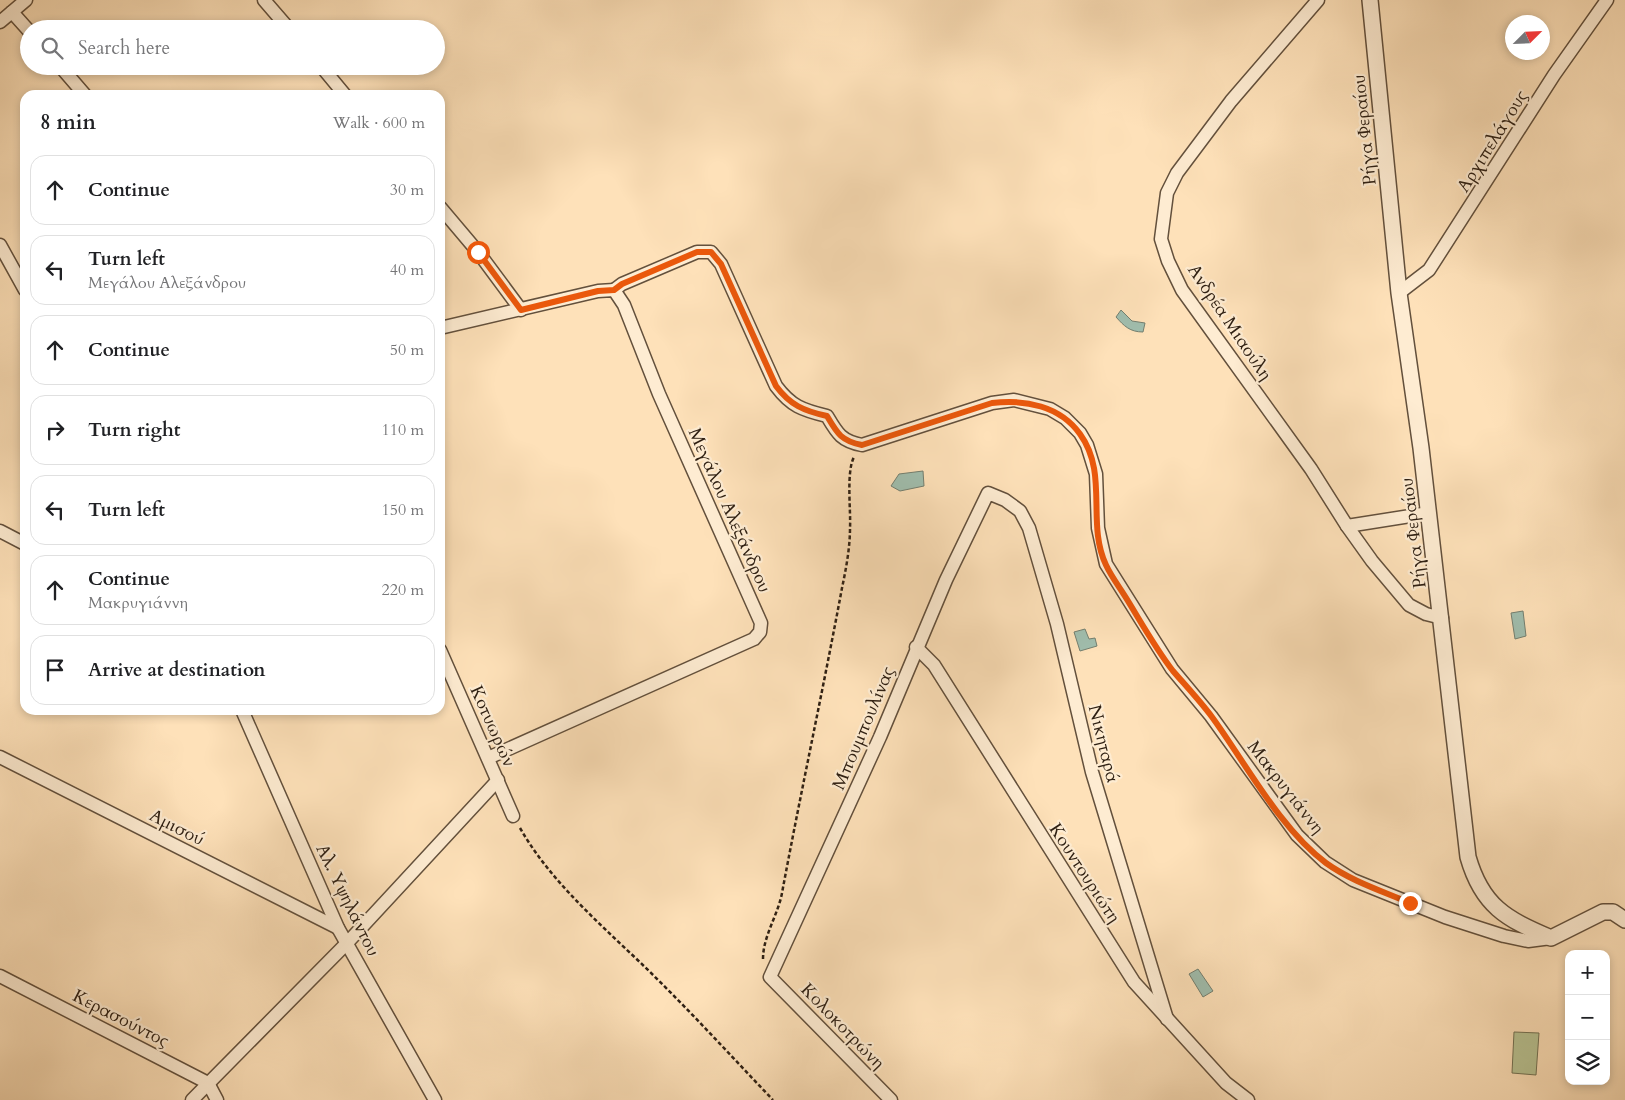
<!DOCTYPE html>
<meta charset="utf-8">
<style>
:root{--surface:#fff;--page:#f2f2f2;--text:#202124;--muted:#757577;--line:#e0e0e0}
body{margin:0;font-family:Cardo,serif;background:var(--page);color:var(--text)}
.controls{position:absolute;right:15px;bottom:15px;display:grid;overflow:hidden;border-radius:10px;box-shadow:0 2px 8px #0003}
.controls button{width:45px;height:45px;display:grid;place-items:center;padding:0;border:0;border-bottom:1px solid var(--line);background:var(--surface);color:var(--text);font:25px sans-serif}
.compass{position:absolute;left:1505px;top:15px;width:45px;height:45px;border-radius:50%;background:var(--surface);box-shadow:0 2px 8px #0003;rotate:66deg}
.stop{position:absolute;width:15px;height:15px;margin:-11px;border:4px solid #ea580c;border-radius:50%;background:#fff}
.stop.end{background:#ea580c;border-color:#fff;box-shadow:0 1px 5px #0008}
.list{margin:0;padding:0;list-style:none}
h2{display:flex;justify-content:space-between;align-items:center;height:65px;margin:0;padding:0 20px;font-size:21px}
h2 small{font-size:16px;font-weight:400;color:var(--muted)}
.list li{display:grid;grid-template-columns:32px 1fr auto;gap:15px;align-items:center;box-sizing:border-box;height:70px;margin:0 10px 10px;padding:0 10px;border:1px solid var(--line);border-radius:15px}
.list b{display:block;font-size:19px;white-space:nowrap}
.list p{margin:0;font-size:16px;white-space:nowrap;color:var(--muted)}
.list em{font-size:16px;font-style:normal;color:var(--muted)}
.icon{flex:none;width:28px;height:28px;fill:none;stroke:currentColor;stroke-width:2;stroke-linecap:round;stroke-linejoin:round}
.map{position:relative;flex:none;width:1625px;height:1100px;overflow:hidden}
.search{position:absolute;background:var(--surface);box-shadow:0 2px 8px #0003;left:20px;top:20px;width:425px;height:55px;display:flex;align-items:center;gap:12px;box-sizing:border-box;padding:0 18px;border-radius:28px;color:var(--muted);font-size:19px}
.panel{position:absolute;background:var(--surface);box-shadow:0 2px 8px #0003;left:20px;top:90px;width:425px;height:625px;border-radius:15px}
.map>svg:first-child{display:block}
.green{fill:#b9c494;stroke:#747254}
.water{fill:#a0beae;stroke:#737f70}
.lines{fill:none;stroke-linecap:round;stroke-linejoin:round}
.minor-casing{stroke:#63503c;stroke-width:15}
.tertiary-casing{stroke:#63503c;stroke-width:18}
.path{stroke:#2f2013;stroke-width:2.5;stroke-dasharray:4 2.5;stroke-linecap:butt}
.minor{stroke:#feecd2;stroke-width:12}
.tertiary{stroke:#feecd2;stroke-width:15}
.route{stroke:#ea580c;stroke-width:6}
.labels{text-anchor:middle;stroke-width:4.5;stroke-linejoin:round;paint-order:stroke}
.street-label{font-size:18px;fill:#2f2013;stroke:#feecd2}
</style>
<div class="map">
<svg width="1625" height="1100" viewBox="0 0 1625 1100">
<rect width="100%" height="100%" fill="#fee1b9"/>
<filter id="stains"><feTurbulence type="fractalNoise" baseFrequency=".004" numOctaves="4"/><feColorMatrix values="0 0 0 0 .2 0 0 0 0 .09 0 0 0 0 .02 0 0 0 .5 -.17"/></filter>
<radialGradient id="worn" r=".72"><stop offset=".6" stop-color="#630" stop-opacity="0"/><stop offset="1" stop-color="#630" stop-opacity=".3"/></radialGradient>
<path class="green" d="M 1514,1032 L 1539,1033 L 1536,1075 L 1512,1073 Z"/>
<g class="water">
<path d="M 1121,310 L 1132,321 L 1145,323 L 1143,332 C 1130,332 1124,326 1116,317 Z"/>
<path d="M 923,471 L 924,486 L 900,491 L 891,486 L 899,474 Z"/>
<path d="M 1523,611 L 1526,636 L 1515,639 L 1511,613 Z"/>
<path d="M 1085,629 L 1089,639 L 1095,638 L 1097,646 L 1080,651 L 1074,632 Z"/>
<path d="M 1198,969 L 1213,991 L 1203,997 L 1189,974 Z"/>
</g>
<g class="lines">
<defs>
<g id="minor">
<path d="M 264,0 L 289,29"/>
<path d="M 1318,0 L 1231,101 L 1177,173 L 1167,193 L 1161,239 L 1168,261 L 1182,290 L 1311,469 L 1347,526 L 1372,561 L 1409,605 L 1426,614 L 1442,618"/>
<path d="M 12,12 L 29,31"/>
<path d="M 0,22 L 26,0"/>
<path d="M 60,66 L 85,95"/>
<path d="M 321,66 L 345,95"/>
<path d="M 440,207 L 478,252 L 521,310"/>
<path d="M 0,245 L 25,290"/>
<path d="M 614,290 L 622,284 L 697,252 L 711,252 L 721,264 L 776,386 C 791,406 802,410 827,416 C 837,433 841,441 862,445 L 992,403 L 1014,400 L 1050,409 L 1065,418 L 1080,433 L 1087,445 L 1096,474 L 1098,528 L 1106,564 L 1172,669 L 1211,716 L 1297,835 L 1325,862 L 1353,880 L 1445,917 L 1504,936 L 1528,941 L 1551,938"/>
<path d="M 1399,293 L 1429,270 L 1554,75 L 1607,0"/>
<path d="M 440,328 L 598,291 L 614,290 L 624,305 L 659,394 L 761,623 L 760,632 L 754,639 L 488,758"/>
<path d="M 1347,526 L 1429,513"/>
<path d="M 0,531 L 25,544"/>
<path d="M 916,647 L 934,665 L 1134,982 L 1226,1083 L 1248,1100"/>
<path d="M 440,650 L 513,816"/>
<path d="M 242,710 L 338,928 L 435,1100"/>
<path d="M 0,757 L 338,928"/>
<path d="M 0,976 L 208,1083 L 217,1100"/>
<path d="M 192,1100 L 348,942 L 498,780"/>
<path d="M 891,1100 L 770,977 L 880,737 L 946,580 L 988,493 L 1005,500 L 1020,511 L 1029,528 L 1057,624 L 1092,772 L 1167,1019"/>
</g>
<path id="tertiary" d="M 1370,0 L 1399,293 L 1421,448 L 1468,857 C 1482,906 1506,919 1551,938 L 1603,912 L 1613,912 L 1625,920"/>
</defs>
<use href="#minor" class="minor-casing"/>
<use href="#tertiary" class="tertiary-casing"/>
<g class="path">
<path d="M 520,828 C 552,884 604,927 649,971 C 692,1013 732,1057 773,1100"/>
<path d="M 763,959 C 763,936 778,915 782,893 C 801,791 823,690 842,588 C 846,569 850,548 850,528 C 851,511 846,472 854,457"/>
</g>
<use href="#minor" class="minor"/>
<use href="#tertiary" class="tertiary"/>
</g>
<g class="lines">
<path class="route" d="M 478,252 L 521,310 L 598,291 L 614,290 L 622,284 L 697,252 L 711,252 L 721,264 L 776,386 C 790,405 804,411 827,416 C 837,433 841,441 862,445 L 992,403 C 1025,399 1060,406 1080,434 C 1109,474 1086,523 1106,565 C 1112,578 1121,589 1128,601 C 1142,624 1156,649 1173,671 C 1186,686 1200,701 1212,717 C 1245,762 1280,829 1326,863 C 1351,881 1382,891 1410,903"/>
</g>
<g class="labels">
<g class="street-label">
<text transform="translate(1364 130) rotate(-96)" y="6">Ρήγα Φεραίου</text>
<text transform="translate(1492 141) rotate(-58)" y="6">Αρχιπελάγους</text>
<text transform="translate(1230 322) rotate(56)" y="6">Ανδρέα Μιαούλη</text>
<text transform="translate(730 510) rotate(66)" y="6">Μεγάλου Αλεξάνδρου</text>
<text transform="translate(1413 533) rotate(-97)" y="6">Ρήγα Φεραίου</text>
<text transform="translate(493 726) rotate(66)" y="6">Κοτυωρών</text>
<text transform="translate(863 728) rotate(-67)" y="6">Μπουμπουλίνας</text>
<text transform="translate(1104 744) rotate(76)" y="6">Νικηταρά</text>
<text transform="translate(1286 787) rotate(52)" y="6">Μακρυγιάννη</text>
<text transform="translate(177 827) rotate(27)" y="6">Αμισού</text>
<text transform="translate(1085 873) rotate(57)" y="6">Κουντουριώτη</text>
<text transform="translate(348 900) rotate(64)" y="6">Αλ. Υψηλάντου</text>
<text transform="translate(121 1018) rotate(27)" y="6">Κερασούντος</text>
<text transform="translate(843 1026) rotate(46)" y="6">Κολοκοτρώνη</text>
</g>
</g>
<rect width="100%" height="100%" filter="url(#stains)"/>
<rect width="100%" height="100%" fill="url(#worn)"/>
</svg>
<div class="controls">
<button>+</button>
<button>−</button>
<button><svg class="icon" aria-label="layers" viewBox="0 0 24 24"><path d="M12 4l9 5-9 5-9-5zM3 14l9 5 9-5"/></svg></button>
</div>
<svg class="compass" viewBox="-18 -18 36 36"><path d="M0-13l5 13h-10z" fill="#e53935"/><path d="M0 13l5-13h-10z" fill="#757577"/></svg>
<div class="stop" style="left:478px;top:252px"></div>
<div class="stop end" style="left:1410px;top:903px"></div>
<div class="search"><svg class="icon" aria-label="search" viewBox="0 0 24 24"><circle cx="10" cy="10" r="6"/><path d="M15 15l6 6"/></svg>Search here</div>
<section class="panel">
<h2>8 min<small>Walk · 600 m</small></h2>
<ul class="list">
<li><svg class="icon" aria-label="ahead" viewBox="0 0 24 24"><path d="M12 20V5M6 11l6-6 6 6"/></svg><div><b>Continue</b></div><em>30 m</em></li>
<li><svg class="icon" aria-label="left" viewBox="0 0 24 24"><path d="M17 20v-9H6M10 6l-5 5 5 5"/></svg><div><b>Turn left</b><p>Μεγάλου Αλεξάνδρου</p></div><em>40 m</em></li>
<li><svg class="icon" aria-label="ahead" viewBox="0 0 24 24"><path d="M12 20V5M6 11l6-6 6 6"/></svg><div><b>Continue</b></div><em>50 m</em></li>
<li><svg class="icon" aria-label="right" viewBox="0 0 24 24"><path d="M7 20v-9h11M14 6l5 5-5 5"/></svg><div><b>Turn right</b></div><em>110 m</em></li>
<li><svg class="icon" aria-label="left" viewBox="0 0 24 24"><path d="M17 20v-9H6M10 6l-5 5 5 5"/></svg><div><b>Turn left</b></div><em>150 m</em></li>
<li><svg class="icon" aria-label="ahead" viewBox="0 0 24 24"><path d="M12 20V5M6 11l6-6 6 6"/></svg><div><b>Continue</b><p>Μακρυγιάννη</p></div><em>220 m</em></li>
<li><svg class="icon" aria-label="arrive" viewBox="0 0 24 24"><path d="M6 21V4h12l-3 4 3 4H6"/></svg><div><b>Arrive at destination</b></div></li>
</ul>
</section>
</div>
